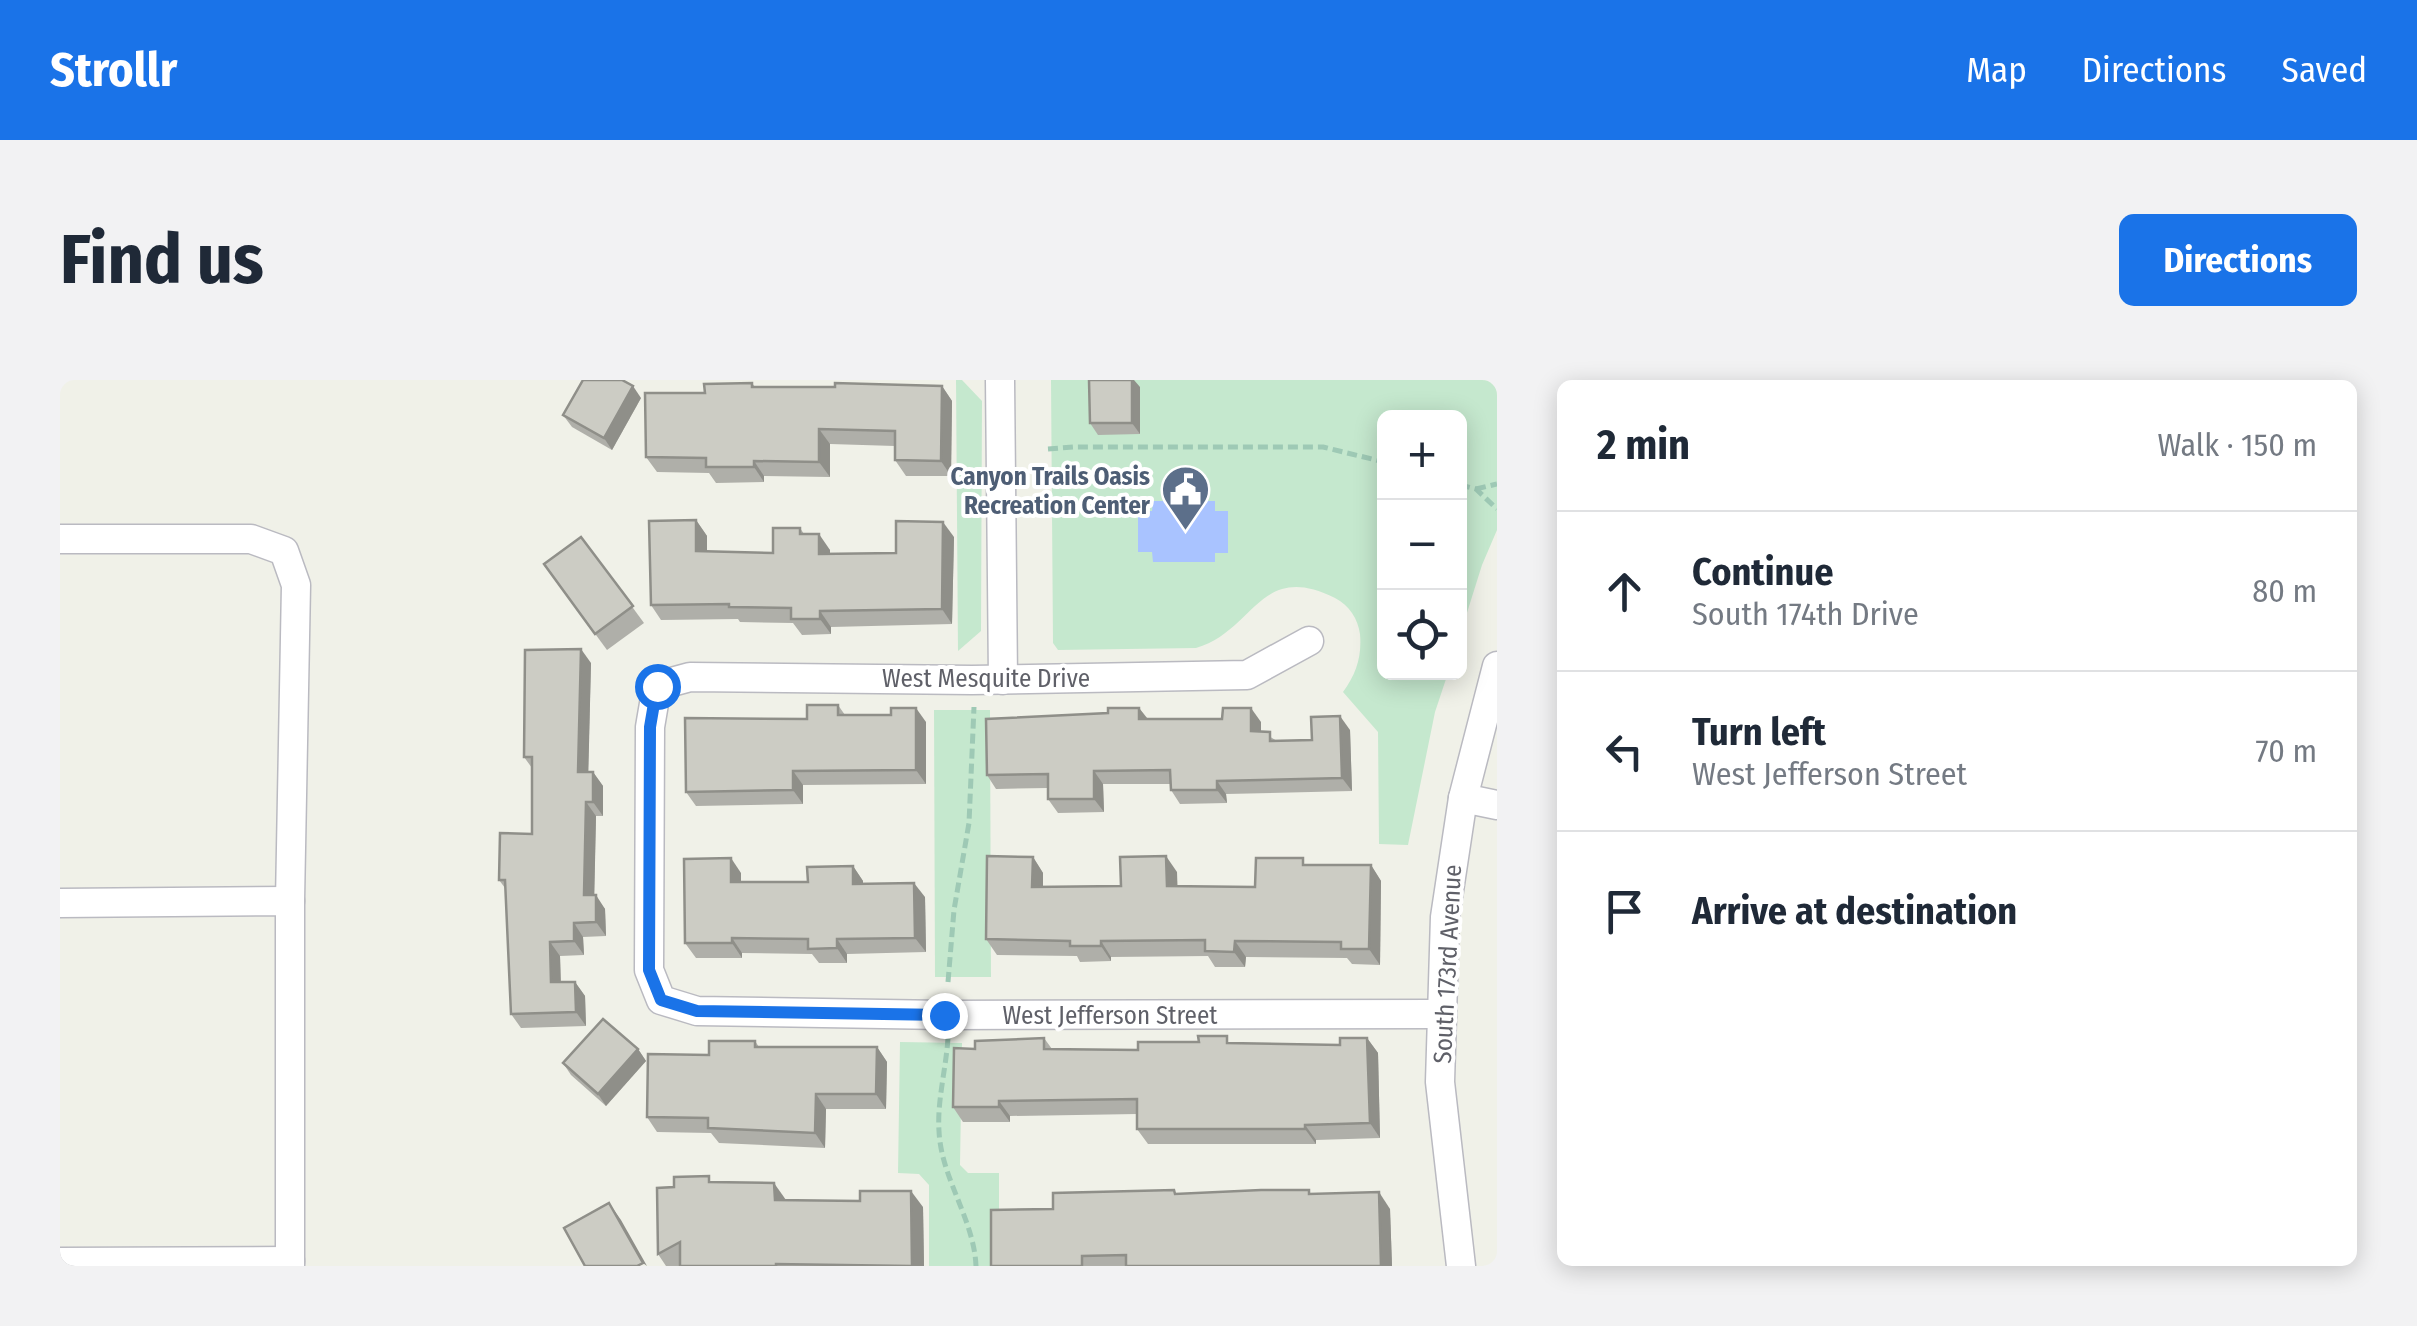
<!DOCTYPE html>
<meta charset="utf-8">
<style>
:root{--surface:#fff;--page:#f2f2f3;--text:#1f2937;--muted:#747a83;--line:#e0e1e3;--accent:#1a73e8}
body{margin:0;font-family:"Fira Sans Condensed",sans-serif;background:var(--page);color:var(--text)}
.controls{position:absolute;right:30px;top:30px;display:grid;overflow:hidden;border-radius:15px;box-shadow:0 5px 25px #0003}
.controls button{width:90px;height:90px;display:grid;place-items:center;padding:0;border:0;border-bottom:2px solid var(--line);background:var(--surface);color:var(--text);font:50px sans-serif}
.stop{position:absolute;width:30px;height:30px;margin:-22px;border:8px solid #1a73e8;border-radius:50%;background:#fff}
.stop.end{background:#1a73e8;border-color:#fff;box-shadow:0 2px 10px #0008}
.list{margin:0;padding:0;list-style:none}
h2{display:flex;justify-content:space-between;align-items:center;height:130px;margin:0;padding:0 40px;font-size:42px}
h2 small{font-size:32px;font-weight:400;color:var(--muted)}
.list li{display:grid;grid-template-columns:65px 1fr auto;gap:30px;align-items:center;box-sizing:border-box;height:160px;padding:0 40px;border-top:2px solid var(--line)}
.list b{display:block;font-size:38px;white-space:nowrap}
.list p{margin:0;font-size:32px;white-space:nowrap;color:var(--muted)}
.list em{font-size:32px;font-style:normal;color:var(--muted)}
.icon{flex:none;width:55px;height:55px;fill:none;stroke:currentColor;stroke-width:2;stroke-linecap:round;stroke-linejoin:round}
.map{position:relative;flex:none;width:1437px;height:886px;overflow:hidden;border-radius:15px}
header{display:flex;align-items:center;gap:60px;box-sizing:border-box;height:140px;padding:0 50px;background:var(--accent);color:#fff}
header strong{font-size:48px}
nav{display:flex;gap:55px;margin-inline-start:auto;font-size:35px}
.intro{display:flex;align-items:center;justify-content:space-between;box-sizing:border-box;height:240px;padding:0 60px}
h1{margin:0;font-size:70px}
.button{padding:25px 45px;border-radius:15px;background:var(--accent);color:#fff;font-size:35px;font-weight:700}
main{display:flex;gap:60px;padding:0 60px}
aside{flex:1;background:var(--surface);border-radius:15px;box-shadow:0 5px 25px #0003}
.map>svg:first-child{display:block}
.green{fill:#c5e8ce}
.water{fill:#a9c3ff}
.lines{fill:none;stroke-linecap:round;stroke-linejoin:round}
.minor-casing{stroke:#babac1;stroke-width:31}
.path{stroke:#9ec9b5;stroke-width:5;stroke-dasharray:10 5;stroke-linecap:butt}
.minor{stroke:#fff;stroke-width:28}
.wall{fill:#afafa9}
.shaded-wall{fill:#8f8f89}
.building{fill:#ccccc4;stroke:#8f8f89;stroke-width:2.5}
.route{stroke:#1a73e8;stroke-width:12}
.labels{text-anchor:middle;stroke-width:8;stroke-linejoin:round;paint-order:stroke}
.service-label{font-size:25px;font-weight:bold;fill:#4e5e75;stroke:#fff;text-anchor:end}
.street-label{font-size:25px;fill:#5f6068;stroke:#fff}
</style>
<header>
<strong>Strollr</strong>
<nav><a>Map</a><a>Directions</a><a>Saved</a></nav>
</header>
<div class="intro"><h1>Find us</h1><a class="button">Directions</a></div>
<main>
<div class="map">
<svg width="1437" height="886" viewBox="0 0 1437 886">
<rect width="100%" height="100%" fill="#f0f1e8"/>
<g class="green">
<path d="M 896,0 L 902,0 L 922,21 L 921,251 L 898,271 Z"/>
<path d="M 991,0 L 1437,0 L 1437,150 L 1422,185 L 1400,255 L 1400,38 L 1324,38 L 1324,292 L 1388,293 L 1375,332 L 1348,465 L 1319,464 L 1318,352 L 1283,312 C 1296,294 1302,277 1300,254 C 1298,239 1289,225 1275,218 C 1199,180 1195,251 1136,268 L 998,270 L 993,263 Z"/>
<path d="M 874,330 L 930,330 L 931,597 L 875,597 Z"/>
<path d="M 840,662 L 902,663 L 900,785 L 908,793 L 939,793 L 939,886 L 869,886 L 869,805 L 859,794 L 838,793 Z"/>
</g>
<path class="water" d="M 1093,121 L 1155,121 L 1155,131 L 1168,131 L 1168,173 L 1155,173 L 1155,182 L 1093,182 L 1092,172 L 1078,172 L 1078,131 L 1092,131 Z"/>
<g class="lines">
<defs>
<g id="minor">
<path d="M 940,0 L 943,300"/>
<path d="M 0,159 L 191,159 L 224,171 L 236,205 L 230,521"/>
<path d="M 1249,261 L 1187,295 L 912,300 L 630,297 L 597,306 L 590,347 L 589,590 L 601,620 L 637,631 L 884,635 L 1382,634"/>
<path d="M 1403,418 L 1437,425"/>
<path d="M 0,523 L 230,521 L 230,881"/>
<path d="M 0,882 L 230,881 L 230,886"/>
<path d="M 1401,886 L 1380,702 L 1385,537 L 1403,418 L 1437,286"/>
</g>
</defs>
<use href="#minor" class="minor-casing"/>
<g class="path">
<path d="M 988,69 L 1014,67 L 1263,67 L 1324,82"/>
<path d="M 1400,105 L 1416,109 L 1437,129"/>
<path d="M 1416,109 L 1437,104"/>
<path d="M 888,602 L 894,530 L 909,443 L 914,327"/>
<path d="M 888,658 C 886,689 877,721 879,751 C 881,798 914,839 916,886"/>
</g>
<use href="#minor" class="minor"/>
</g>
<g class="wall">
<path d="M 692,3 L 695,7 L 882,6 L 892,21 L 891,96 L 846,96 L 835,80 L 835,66 L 770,64 L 770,97 L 704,96 L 704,102 L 656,103 L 649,93 L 597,92 L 586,77 L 645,13 Z"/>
<path d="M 1080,7 L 1080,54 L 1038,55 L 1030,43 Z"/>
<path d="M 581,18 L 552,70 L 512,47 L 503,35 Z"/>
<path d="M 636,140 L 647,156 L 647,172 L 713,173 L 740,148 L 744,154 L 770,170 L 770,174 L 836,173 L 894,157 L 892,244 L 771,247 L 771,254 L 742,255 L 733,243 L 680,242 L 678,239 L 601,240 L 591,225 Z"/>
<path d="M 521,157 L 584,243 L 547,270 L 484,184 Z"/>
<path d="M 531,283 L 528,392 L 533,392 L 543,406 L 543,436 L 536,436 L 534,515 L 545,529 L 546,556 L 523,557 L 524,575 L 500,576 L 501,602 L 515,602 L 525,616 L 526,646 L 461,648 L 451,634 L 445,508 L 439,500 L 472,454 L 472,388 L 464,377 Z"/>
<path d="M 778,325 L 785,335 L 866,342 L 866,404 L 743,405 L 743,424 L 636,426 L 626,412 L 747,339 Z"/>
<path d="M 1079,328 L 1088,339 L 1201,342 L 1201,351 L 1217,361 L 1252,360 L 1290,350 L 1292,411 L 1166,414 L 1167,423 L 1120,424 L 1111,410 L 1111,404 L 1043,404 L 1044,432 L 998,433 L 988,419 L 988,408 L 936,409 L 927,395 L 1048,333 Z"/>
<path d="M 973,477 L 983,493 L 983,507 L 1061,506 L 1117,492 L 1117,506 L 1195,507 L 1247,485 L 1311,485 L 1321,501 L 1320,585 L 1292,584 L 1287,578 L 1186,577 L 1185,587 L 1155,587 L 1148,576 L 1051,577 L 1051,581 L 1020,582 L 1017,576 L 937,575 L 926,559 Z"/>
<path d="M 793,486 L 803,501 L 803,504 L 865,517 L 866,572 L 787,574 L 787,583 L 759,583 L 752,574 L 682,573 L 682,578 L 636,578 L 625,563 L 681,493 L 681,502 L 748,502 Z"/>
<path d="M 984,658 L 992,669 L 1078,670 L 1171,663 L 1280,665 L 1307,658 L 1318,673 L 1320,758 L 1256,760 L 1256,764 L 1088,764 L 1077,749 L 1077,734 L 950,736 L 950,742 L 903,742 L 893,727 L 915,669 Z"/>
<path d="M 695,661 L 699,667 L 817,667 L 827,682 L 826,729 L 766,729 L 765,768 L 659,763 L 651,753 L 597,752 L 587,737 L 649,675 Z"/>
<path d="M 578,669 L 586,681 L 546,726 L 511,695 L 503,683 Z"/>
<path d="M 653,802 L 726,820 L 863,827 L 864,886 L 606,886 L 598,874 L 614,807 Z"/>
<path d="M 1117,814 L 1252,814 L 1330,829 L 1332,886 L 931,886 L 993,829 Z"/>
</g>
<g class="shaded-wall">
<path d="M 1072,0 L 1074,0 L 1080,7 L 1080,54 L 1072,43 Z"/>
<path d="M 573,6 L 581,18 L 552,70 L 544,58 Z"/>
<path d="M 882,6 L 892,21 L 891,96 L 881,81 Z"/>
<path d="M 759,49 L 770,64 L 770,97 L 759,82 Z"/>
<path d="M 694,81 L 704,96 L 704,102 L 694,87 Z"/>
<path d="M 636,140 L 647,156 L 647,187 L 636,171 Z"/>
<path d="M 883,142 L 894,157 L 892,244 L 882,229 Z"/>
<path d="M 759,154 L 770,170 L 770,189 L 759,174 Z"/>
<path d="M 760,231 L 771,247 L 771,254 L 760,239 Z"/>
<path d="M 521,269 L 531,283 L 528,406 L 518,392 Z"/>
<path d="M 856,328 L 866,342 L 866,404 L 856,390 Z"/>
<path d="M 1079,328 L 1089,341 L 1079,339 Z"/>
<path d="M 1191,328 L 1201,342 L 1201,365 L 1191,351 Z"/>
<path d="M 1280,336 L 1290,350 L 1292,411 L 1282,398 Z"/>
<path d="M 733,391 L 743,405 L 743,424 L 733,410 Z"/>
<path d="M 1034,391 L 1043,404 L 1044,432 L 1034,419 Z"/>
<path d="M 533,392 L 543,406 L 543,436 L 533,422 Z"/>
<path d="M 1157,401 L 1166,414 L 1167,423 L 1157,410 Z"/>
<path d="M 526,422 L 536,436 L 534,529 L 524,515 Z"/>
<path d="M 1106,476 L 1117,492 L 1118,521 L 1107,506 Z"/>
<path d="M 973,477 L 983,493 L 983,523 L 972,507 Z"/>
<path d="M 671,478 L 681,493 L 681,517 L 671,502 Z"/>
<path d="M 1311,485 L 1321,501 L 1320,585 L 1309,569 Z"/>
<path d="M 793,486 L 803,501 L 803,519 L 793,504 Z"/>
<path d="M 854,503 L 865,517 L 866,572 L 855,558 Z"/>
<path d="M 536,515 L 545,529 L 546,556 L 536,542 Z"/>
<path d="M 514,543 L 523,557 L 524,575 L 514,561 Z"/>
<path d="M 672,558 L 682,573 L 682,578 L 672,563 Z"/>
<path d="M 777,559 L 787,574 L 787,583 L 777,568 Z"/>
<path d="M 1041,561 L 1051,577 L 1051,581 L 1041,566 Z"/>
<path d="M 1175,561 L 1186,577 L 1185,587 L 1174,572 Z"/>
<path d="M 490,562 L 500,576 L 501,616 L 491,602 Z"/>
<path d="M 515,602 L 525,616 L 526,646 L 516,632 Z"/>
<path d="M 1307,658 L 1318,673 L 1320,758 L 1310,743 Z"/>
<path d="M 817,667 L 827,682 L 826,729 L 816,714 Z"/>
<path d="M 578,669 L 586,681 L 546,726 L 538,714 Z"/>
<path d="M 756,714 L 766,729 L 765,768 L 755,753 Z"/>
<path d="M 939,721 L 950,736 L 950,742 L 939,727 Z"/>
<path d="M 1245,745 L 1256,760 L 1256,764 L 1245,749 Z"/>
<path d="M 714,803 L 726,820 L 715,820 Z"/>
<path d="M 851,811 L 863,827 L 864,886 L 852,886 Z"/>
<path d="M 1319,812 L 1330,829 L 1332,886 L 1321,886 Z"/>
<path d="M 549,823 L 561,840 L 587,886 L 583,883 Z"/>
</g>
<g class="building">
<path d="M 523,0 L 562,0 L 573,6 L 544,58 L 503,35 Z"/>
<path d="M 1029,0 L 1072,0 L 1072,43 L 1030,43 Z"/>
<path d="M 692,3 L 692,7 L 775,7 L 775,3 L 882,6 L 881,81 L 835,80 L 835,51 L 759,49 L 759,82 L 694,81 L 694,87 L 646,87 L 646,78 L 586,77 L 585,13 L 645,13 L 644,4 Z"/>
<path d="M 636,140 L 636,171 L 713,173 L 713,148 L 740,148 L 740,154 L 759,154 L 759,174 L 836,173 L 836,141 L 883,142 L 882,229 L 760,231 L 760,239 L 731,239 L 731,228 L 669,227 L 669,224 L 591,225 L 589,141 Z"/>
<path d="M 521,157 L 573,226 L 535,254 L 484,184 Z"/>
<path d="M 521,269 L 518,392 L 533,392 L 533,422 L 526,422 L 524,515 L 536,515 L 536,542 L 514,543 L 514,561 L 490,562 L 491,602 L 515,602 L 516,632 L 451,634 L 445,500 L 439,500 L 440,453 L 472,454 L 472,377 L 464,377 L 465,270 Z"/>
<path d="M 747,325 L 778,325 L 778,335 L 831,335 L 831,328 L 856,328 L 856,390 L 733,391 L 733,410 L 626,412 L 625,338 L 747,339 Z"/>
<path d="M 1048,328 L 1079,328 L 1079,339 L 1162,339 L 1163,328 L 1191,328 L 1191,351 L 1210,352 L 1210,361 L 1252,360 L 1251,337 L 1280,336 L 1282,398 L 1157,401 L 1157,410 L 1111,410 L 1110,390 L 1034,391 L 1034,419 L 988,419 L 988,394 L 927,395 L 926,339 L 1048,333 Z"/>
<path d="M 927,476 L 973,477 L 972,507 L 1061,506 L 1060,477 L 1106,476 L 1107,506 L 1195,507 L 1196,478 L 1243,478 L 1243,485 L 1311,485 L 1309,569 L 1281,569 L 1281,562 L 1175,561 L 1174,572 L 1145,571 L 1145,560 L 1041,561 L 1041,566 L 1010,566 L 1010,561 L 926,559 Z"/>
<path d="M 671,478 L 671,502 L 748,502 L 747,487 L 793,486 L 793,504 L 854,503 L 855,558 L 777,559 L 777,568 L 748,569 L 748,559 L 672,558 L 672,563 L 625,563 L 624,479 Z"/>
<path d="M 543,639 L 578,669 L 538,714 L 503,683 Z"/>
<path d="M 1138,656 L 1167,656 L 1167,663 L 1280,665 L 1280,658 L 1307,658 L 1310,743 L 1245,745 L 1245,749 L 1077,749 L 1077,719 L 939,721 L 939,727 L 893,727 L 894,668 L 915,669 L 915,661 L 984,658 L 984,669 L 1078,670 L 1078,662 L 1139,662 Z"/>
<path d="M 649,661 L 695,661 L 695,667 L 817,667 L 816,714 L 756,714 L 755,753 L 648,748 L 648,738 L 587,737 L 588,674 L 649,675 Z"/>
<path d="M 649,796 L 649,802 L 714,803 L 715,820 L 800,821 L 800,811 L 851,811 L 852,886 L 716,884 L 716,886 L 620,886 L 620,862 L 598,874 L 597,808 L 614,807 L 614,797 Z"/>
<path d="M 1114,810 L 1115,814 L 1201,810 L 1249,810 L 1249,814 L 1319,812 L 1321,886 L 1066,886 L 1066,875 L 1022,876 L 1022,886 L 931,886 L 931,830 L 993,829 L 993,813 Z"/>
<path d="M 549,823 L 583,883 L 577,886 L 525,886 L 504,848 Z"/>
</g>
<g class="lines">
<path class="route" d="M 597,306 L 590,347 L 589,590 L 601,620 L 637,631 L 884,635"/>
</g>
<defs>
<symbol id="civic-pin" viewBox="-11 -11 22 30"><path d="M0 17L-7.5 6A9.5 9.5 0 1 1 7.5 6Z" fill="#5c6f8a" stroke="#fff"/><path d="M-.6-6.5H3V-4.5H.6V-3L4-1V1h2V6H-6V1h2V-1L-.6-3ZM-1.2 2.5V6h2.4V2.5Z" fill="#fff"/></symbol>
</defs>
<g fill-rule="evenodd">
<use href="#civic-pin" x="1098" y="82" width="55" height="75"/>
</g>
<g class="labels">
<g class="service-label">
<text x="1090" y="105">Canyon Trails Oasis<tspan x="1090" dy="29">Recreation Center</tspan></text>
</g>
<g class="street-label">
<text x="926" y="307">West Mesquite Drive</text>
<text transform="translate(1387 584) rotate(-87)" y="9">South 173rd Avenue</text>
<text x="1050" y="644">West Jefferson Street</text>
</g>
</g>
</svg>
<div class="controls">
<button>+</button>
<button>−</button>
<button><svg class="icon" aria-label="locate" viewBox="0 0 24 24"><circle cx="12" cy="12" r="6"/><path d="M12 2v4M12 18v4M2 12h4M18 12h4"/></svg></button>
</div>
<div class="stop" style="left:597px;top:306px"></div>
<div class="stop end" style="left:884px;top:635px"></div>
</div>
<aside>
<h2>2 min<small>Walk · 150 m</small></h2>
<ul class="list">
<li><svg class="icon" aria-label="ahead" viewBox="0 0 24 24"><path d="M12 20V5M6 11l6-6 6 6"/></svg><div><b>Continue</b><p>South 174th Drive</p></div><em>80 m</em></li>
<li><svg class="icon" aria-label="left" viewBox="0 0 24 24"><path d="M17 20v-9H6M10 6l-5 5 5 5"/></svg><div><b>Turn left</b><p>West Jefferson Street</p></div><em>70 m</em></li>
<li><svg class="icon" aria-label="arrive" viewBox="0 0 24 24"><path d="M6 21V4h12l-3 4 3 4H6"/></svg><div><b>Arrive at destination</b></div></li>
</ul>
</aside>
</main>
